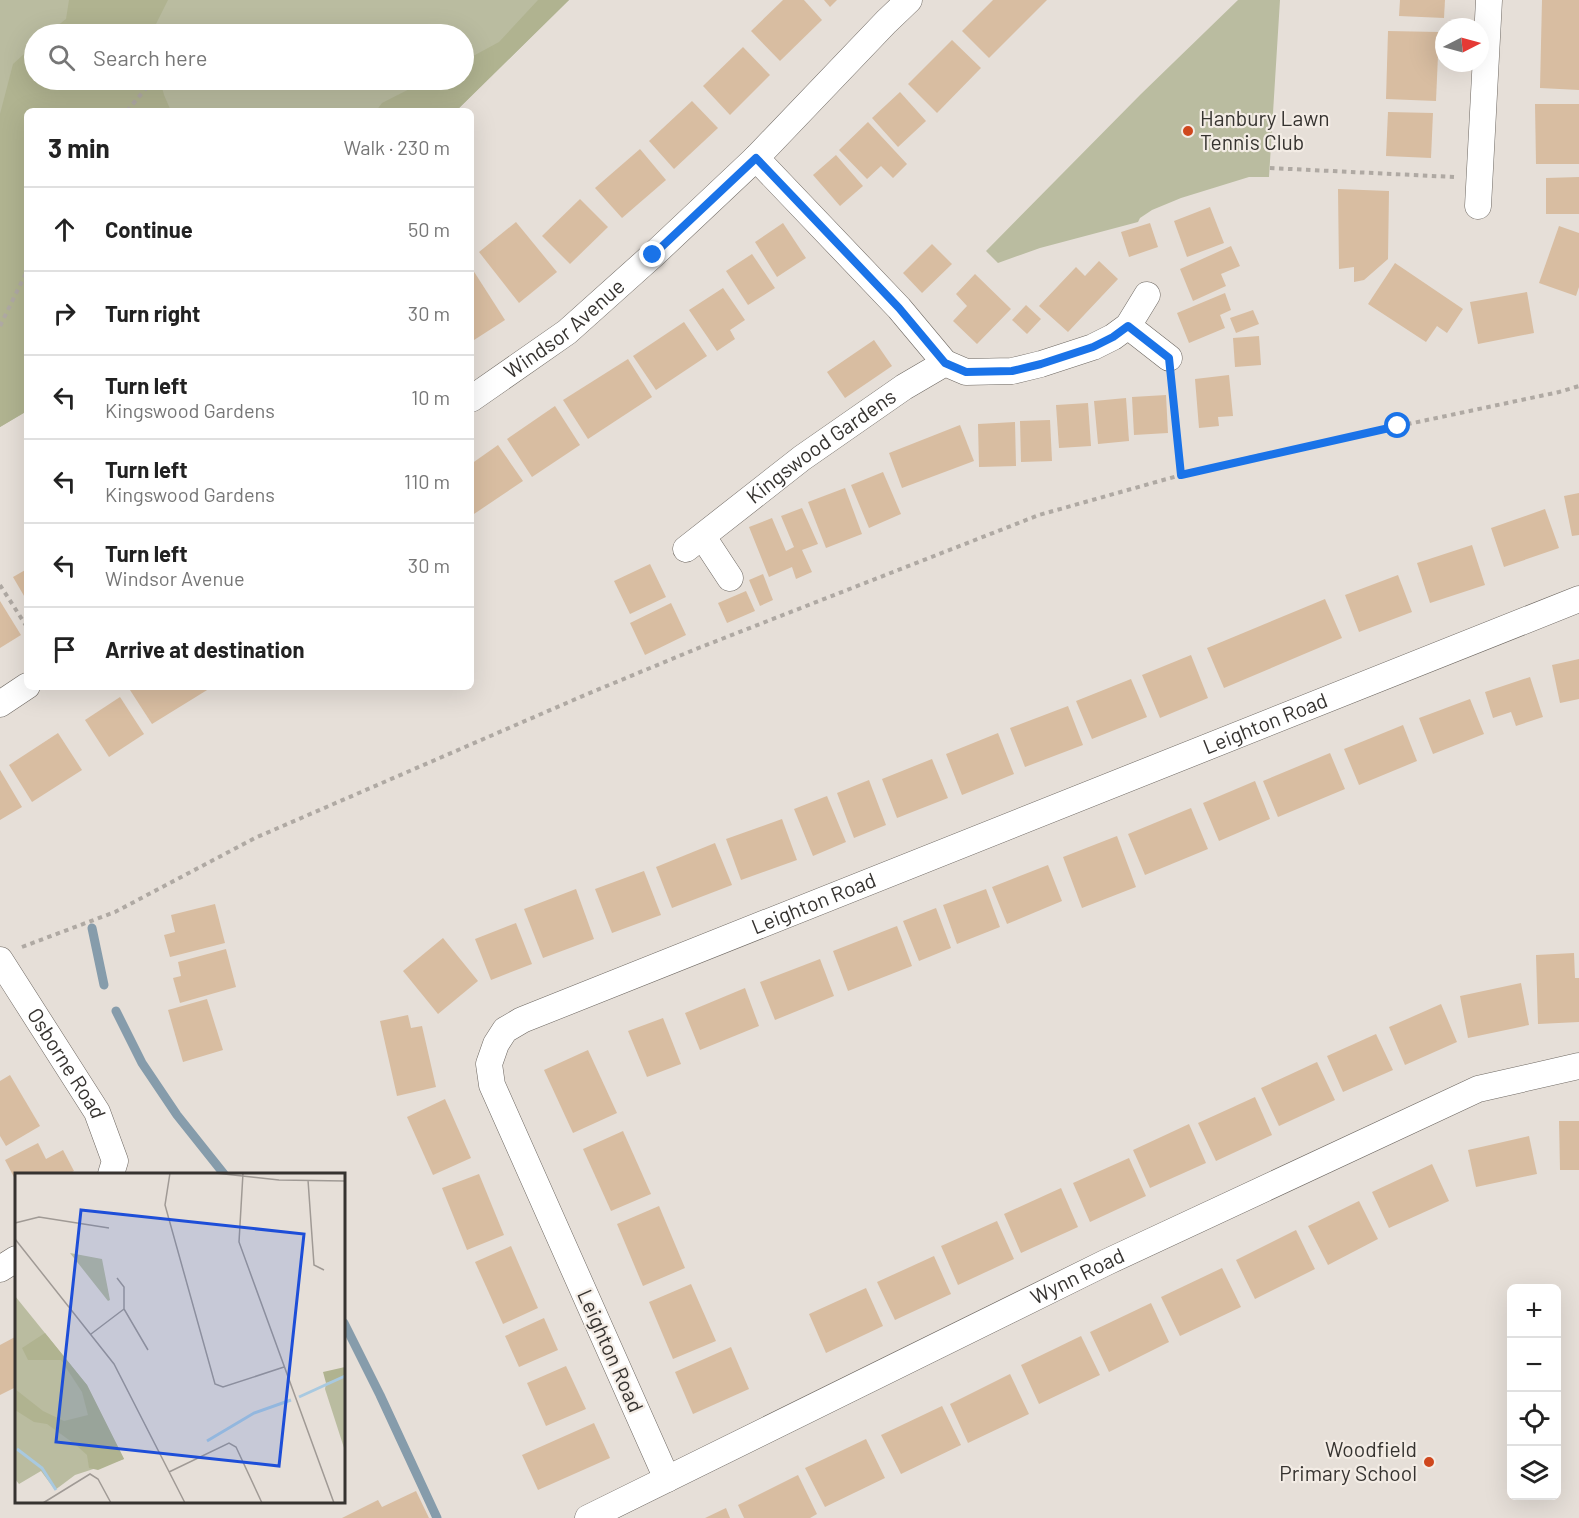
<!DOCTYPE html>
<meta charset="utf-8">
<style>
:root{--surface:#fff;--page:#f2f2f2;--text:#222;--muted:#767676;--line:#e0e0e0}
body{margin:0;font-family:Barlow,sans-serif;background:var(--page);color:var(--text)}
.controls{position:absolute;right:18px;bottom:18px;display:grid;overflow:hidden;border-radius:9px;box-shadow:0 6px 24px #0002}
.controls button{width:54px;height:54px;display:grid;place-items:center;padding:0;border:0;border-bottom:2px solid var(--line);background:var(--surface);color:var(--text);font:30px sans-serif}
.compass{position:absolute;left:1435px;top:18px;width:54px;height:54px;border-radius:50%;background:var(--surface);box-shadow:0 6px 24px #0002;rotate:84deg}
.stop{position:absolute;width:18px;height:18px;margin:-14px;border:4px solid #1a73e8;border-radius:50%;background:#fff}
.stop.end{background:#1a73e8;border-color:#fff;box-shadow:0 2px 6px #0008}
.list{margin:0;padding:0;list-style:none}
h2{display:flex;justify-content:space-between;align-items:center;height:78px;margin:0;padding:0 24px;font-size:26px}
h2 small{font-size:20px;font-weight:400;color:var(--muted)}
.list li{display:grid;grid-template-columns:39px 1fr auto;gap:18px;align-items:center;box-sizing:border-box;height:84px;padding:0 24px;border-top:2px solid var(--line)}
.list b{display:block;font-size:22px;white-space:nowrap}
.list p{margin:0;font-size:20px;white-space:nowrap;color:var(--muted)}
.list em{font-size:20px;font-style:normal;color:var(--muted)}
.icon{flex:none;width:33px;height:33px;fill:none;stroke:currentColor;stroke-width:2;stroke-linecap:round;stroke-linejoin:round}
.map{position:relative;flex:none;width:1579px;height:1518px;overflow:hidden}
.search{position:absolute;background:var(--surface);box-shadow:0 6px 24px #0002;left:24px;top:24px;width:450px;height:66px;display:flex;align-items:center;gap:15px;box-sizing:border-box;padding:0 21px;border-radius:33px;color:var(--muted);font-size:22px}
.panel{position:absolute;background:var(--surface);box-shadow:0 6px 24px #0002;left:24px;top:108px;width:450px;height:582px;border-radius:9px}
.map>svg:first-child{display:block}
.green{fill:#babca0;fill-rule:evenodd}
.forest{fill:#b0b390}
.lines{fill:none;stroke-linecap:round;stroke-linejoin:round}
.stream{stroke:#869cab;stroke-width:9}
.building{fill:#d8bda1}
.street-casing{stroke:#6d6761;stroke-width:27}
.path{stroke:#afa9a3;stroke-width:4;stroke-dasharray:4.5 4.5;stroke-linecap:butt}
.street{stroke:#fff;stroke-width:26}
.route{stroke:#1a73e8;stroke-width:8}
.poi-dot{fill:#cf471d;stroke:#f3ece5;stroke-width:2}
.labels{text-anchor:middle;stroke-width:4.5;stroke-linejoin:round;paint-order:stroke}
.poi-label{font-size:21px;fill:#363330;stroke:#f3ece5;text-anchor:start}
.street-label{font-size:21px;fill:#363330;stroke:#f3ece5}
.inset-river{fill:none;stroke:#a8c9e0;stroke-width:3}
.inset-road{fill:none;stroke:#a09a95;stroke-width:1.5}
.view{fill:#1d4ed8;fill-opacity:0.15;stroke:#1d4ed8;stroke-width:3}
.inset-edge{fill:none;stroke:#363330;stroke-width:3}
</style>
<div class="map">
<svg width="1579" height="1518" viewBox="0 0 1579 1518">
<rect width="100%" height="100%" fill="#e6dfd8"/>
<g class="green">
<path d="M 0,0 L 569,0 L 456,111 L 27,111 L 27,411 L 0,427 ZM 34,34 L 464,34 L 464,80 L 34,80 Z"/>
<path d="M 1238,0 L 1280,0 L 1269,177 L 1249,177 L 1181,198 L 1152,210 L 1140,218 L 1138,222 L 1040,248 L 998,263 L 986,251 L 1141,94 Z"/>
</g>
<g class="forest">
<path d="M 69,0 L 168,0 L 151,34 L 47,34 L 66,19 Z"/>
<path d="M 538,0 L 569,0 L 456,111 L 376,111 L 382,103 L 427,80 L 464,80 L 464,61 L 499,42 Z"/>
<path d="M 34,45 L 34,80 L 160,80 L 164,95 L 171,111 L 27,111 L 27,411 L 0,427 L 0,114 L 13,64 Z"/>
</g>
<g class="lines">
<g class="stream">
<path d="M 92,928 L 104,985"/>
<path d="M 116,1011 L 142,1063 L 177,1115 L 224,1174"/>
<path d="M 344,1323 L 380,1395 L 437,1518"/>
</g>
</g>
<g class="building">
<path d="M 783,0 L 804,0 L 822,20 L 780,61 L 751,31 Z"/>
<path d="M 824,0 L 837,0 L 830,7 Z"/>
<path d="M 993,0 L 1047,0 L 989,58 L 962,31 Z"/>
<path d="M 1400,0 L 1445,0 L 1444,18 L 1399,16 Z"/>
<path d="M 1542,0 L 1579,0 L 1579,90 L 1540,88 Z"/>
<path d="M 1388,31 L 1439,32 L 1436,101 L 1386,99 Z"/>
<path d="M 952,40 L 981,68 L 937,113 L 908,84 Z"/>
<path d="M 743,47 L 770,75 L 730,115 L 703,86 Z"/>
<path d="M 900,92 L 926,121 L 898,147 L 872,118 Z"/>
<path d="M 692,101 L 718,128 L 674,169 L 649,141 Z"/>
<path d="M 1535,104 L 1579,104 L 1579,164 L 1536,164 Z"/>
<path d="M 1388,112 L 1433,113 L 1431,158 L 1386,156 Z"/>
<path d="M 868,122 L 907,164 L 893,178 L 881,166 L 867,179 L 839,150 Z"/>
<path d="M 640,149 L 666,180 L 622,218 L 595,188 Z"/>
<path d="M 836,155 L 863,186 L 840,206 L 813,175 Z"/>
<path d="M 1579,177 L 1579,214 L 1546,214 L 1546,178 Z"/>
<path d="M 1338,189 L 1389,191 L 1388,259 L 1364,280 L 1354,282 L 1354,267 L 1339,269 Z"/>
<path d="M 580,199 L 608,227 L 570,264 L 542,236 Z"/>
<path d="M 1210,207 L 1224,243 L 1187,257 L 1174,221 Z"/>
<path d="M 516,222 L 557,272 L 519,303 L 479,252 Z"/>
<path d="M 783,223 L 806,258 L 777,277 L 755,242 Z"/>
<path d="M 1150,223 L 1158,247 L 1129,257 L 1121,232 Z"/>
<path d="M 1559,226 L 1579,233 L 1579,287 L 1576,296 L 1539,283 Z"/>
<path d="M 932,244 L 952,264 L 922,293 L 903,273 Z"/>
<path d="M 1231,246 L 1240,266 L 1221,274 L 1226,286 L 1193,301 L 1180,269 Z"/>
<path d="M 752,254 L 775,288 L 748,305 L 726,271 Z"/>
<path d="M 1099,261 L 1118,279 L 1068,332 L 1039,306 L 1076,267 L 1085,276 Z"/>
<path d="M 1395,263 L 1463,309 L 1447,333 L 1437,326 L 1426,342 L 1368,304 Z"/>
<path d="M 471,267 L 505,320 L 471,342 Z"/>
<path d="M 975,274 L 1011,309 L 977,344 L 953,321 L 967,306 L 956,294 Z"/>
<path d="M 723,288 L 745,320 L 730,330 L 735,339 L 717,351 L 689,310 Z"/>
<path d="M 1527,292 L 1534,333 L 1478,344 L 1470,302 Z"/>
<path d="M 1225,293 L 1231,310 L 1220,315 L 1225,328 L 1189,343 L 1177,313 Z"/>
<path d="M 1026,305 L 1041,319 L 1027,334 L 1012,320 Z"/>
<path d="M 1253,310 L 1259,324 L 1236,333 L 1230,318 Z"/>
<path d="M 684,322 L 707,356 L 656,390 L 633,356 Z"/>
<path d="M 1259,336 L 1261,365 L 1235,367 L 1233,338 Z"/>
<path d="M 874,340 L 892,366 L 845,398 L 827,372 Z"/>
<path d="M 628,359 L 652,397 L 588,439 L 563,400 Z"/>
<path d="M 1229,375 L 1233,416 L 1218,417 L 1219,426 L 1199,428 L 1195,379 Z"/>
<path d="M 1166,395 L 1168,433 L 1134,435 L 1132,397 Z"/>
<path d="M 1126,398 L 1129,441 L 1098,444 L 1094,401 Z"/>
<path d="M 1088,403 L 1091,446 L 1059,448 L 1056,405 Z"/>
<path d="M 555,406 L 580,445 L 532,477 L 507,439 Z"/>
<path d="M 1050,420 L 1052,461 L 1021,462 L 1020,421 Z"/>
<path d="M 1015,422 L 1016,466 L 979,467 L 978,424 Z"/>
<path d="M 960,425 L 974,461 L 902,488 L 889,453 Z"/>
<path d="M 498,445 L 523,481 L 471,516 L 471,464 Z"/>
<path d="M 883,472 L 901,514 L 869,528 L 851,485 Z"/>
<path d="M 845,488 L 862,534 L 826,548 L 808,502 Z"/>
<path d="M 1579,493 L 1579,535 L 1572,536 L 1564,496 Z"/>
<path d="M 802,508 L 818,544 L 802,550 L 812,572 L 796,579 L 792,567 L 769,577 L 749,527 L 772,518 L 786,551 L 794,547 L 781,516 Z"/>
<path d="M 1545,509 L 1559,548 L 1504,567 L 1491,528 Z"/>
<path d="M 1472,545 L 1485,585 L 1430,603 L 1417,563 Z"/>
<path d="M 650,564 L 666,597 L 630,614 L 614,581 Z"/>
<path d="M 27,569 L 27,601 L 13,577 Z"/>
<path d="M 763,574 L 773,600 L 760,606 L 749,580 Z"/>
<path d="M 1398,575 L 1412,612 L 1359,632 L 1345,595 Z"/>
<path d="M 746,591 L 755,611 L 727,623 L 718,603 Z"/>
<path d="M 1325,599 L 1342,638 L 1224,688 L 1207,648 Z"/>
<path d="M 0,601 L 21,635 L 0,648 Z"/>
<path d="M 671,603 L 686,635 L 645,655 L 630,623 Z"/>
<path d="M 1191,655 L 1208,698 L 1160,718 L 1142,675 Z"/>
<path d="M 1579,659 L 1579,699 L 1560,703 L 1552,665 Z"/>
<path d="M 1530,677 L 1543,717 L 1516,726 L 1511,712 L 1493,718 L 1485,692 Z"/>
<path d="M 1131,679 L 1147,717 L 1092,739 L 1076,701 Z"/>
<path d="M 128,687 L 212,687 L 152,724 Z"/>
<path d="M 120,697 L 144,734 L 109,757 L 85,720 Z"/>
<path d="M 1470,699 L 1484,734 L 1433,754 L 1419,718 Z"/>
<path d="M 1068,706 L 1083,745 L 1025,767 L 1010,728 Z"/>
<path d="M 1403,725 L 1417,761 L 1359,785 L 1344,749 Z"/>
<path d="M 58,733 L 82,770 L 32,802 L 9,765 Z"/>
<path d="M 998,733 L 1014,774 L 962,795 L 946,754 Z"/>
<path d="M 1330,753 L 1345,789 L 1278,817 L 1263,781 Z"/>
<path d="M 932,759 L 948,798 L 897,818 L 882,779 Z"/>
<path d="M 0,770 L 22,807 L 0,820 Z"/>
<path d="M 869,780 L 886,825 L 854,838 L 837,793 Z"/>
<path d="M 1255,781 L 1270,819 L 1219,841 L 1203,803 Z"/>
<path d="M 827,796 L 846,842 L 813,856 L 794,809 Z"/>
<path d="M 1191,808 L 1208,849 L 1145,875 L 1128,834 Z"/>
<path d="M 782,819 L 797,860 L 741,880 L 726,839 Z"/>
<path d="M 1117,836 L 1136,887 L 1082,908 L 1063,857 Z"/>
<path d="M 715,843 L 732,885 L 672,908 L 656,867 Z"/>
<path d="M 1048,865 L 1062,901 L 1007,924 L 992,887 Z"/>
<path d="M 644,871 L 661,915 L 612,933 L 595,889 Z"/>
<path d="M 576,889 L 594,939 L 543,958 L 524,909 Z"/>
<path d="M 986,889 L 1000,927 L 957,944 L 943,905 Z"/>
<path d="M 215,904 L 225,943 L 170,957 L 164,935 L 175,932 L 171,915 Z"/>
<path d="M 936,908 L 951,948 L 919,961 L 903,921 Z"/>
<path d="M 516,923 L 532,964 L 491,980 L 475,939 Z"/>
<path d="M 897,926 L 912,966 L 848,991 L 833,951 Z"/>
<path d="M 443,938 L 478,981 L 438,1014 L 403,971 Z"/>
<path d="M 226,949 L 236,987 L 180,1003 L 173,978 L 181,976 L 178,962 Z"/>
<path d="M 1574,953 L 1575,978 L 1579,978 L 1579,1022 L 1538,1024 L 1536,955 Z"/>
<path d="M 820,959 L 834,996 L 775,1020 L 760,982 Z"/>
<path d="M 1521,983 L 1529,1025 L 1468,1038 L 1460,996 Z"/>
<path d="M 745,988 L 759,1026 L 700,1050 L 685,1013 Z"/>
<path d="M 207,999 L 223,1050 L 183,1062 L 168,1010 Z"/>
<path d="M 1441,1004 L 1457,1042 L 1405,1065 L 1389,1027 Z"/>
<path d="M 408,1015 L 411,1028 L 422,1026 L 436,1087 L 397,1096 L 380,1021 Z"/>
<path d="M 663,1018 L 681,1064 L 647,1077 L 628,1031 Z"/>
<path d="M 1376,1034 L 1393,1070 L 1343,1092 L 1327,1056 Z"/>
<path d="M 588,1050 L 617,1113 L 573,1133 L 544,1070 Z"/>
<path d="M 1317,1062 L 1335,1100 L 1279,1126 L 1261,1088 Z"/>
<path d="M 10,1075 L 40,1126 L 6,1146 L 0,1136 L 0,1081 Z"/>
<path d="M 1255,1097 L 1272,1135 L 1216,1161 L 1198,1123 Z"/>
<path d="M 445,1099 L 471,1158 L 433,1175 L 407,1117 Z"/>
<path d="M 1559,1121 L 1579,1121 L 1579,1170 L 1560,1170 Z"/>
<path d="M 1189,1124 L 1206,1163 L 1150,1188 L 1133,1150 Z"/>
<path d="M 623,1131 L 651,1194 L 611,1211 L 583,1149 Z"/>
<path d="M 1529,1136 L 1537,1174 L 1476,1187 L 1468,1150 Z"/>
<path d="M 38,1143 L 46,1159 L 63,1150 L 74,1171 L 68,1174 L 16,1174 L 16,1181 L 5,1160 Z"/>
<path d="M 1129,1158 L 1146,1196 L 1090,1222 L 1073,1183 Z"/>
<path d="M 1432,1164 L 1449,1201 L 1389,1228 L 1372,1192 Z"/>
<path d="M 479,1174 L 504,1235 L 467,1250 L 442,1188 Z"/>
<path d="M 1061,1188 L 1078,1227 L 1021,1253 L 1004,1214 Z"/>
<path d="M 1359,1201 L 1378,1239 L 1328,1265 L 1308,1226 Z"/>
<path d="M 659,1206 L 685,1268 L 643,1286 L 617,1224 Z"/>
<path d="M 997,1221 L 1014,1259 L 958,1285 L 941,1246 Z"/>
<path d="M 1296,1230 L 1315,1269 L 1255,1299 L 1236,1260 Z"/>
<path d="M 511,1246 L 538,1308 L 503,1324 L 475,1262 Z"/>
<path d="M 934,1256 L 951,1294 L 895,1320 L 877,1282 Z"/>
<path d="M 1222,1268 L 1241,1307 L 1180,1336 L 1161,1297 Z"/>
<path d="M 691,1284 L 716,1341 L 673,1359 L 649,1302 Z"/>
<path d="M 866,1288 L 883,1326 L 826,1353 L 809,1314 Z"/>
<path d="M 1151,1303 L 1169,1342 L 1109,1372 L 1090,1332 Z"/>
<path d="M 544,1318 L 558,1350 L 519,1367 L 505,1336 Z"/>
<path d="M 1081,1336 L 1100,1375 L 1039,1404 L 1021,1365 Z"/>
<path d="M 15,1337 L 16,1387 L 0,1395 L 0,1345 Z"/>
<path d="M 731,1347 L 749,1389 L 693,1414 L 675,1372 Z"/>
<path d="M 566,1366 L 586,1409 L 546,1426 L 527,1383 Z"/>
<path d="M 1010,1374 L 1029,1414 L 968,1443 L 950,1404 Z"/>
<path d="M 942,1406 L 961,1445 L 901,1474 L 881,1435 Z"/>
<path d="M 594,1423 L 610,1458 L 538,1490 L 522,1455 Z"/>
<path d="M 866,1439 L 885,1478 L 825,1507 L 805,1468 Z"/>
<path d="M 798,1475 L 817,1514 L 810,1518 L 744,1518 L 738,1505 Z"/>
<path d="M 416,1491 L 429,1518 L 342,1518 L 378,1500 L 382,1507 Z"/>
<path d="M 726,1508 L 730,1518 L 705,1518 Z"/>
</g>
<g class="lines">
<defs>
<g id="street">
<path d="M 756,158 L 899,308 L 945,363"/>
<path d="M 1478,206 L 1489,0"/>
<path d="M 1128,326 L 1169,358"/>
<path id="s1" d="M 471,399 L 567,332 L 653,255 L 756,158 L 886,22 L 909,0"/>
<path d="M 703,537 L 730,578"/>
<path id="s2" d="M 686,549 L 802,458 L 904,387 L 945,363 L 966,372 L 1012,371 L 1041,364 L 1093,347 L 1113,337 L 1128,326 L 1147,295"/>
<path d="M 0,704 L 27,686"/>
<path id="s3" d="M 0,960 L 97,1112 L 115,1161 L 111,1174"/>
<path d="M 0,1269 L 16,1259"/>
<path id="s4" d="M 667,1479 L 492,1085 L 489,1064 L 496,1044 L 505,1030 L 522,1020 L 1579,599"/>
<path id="s5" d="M 588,1518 L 1107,1262 L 1478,1089 L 1579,1066"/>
</g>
</defs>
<use href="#street" class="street-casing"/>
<g class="path">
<path d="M 127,111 L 153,80"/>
<path d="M 1270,168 L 1454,177"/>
<path d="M 0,326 L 27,271"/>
<path d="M 1172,383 L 1181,475"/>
<path d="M 0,585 L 27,627"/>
<path d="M 22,947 L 115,912 L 255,838 L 585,695 L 696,649 L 1039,515 L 1181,475 L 1248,458 L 1559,392 L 1579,386"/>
</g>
<use href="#street" class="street"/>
</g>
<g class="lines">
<path class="route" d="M 653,255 L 756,158 L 899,308 L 945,363 L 966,372 L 1012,371 L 1041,364 L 1093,347 L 1113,337 L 1128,326 L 1169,358 L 1181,475 L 1398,426"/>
</g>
<g class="poi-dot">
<circle cx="1188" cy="131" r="6"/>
<circle cx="1429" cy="1462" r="6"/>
</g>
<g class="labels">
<g class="poi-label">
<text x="1200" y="126">Hanbury Lawn<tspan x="1200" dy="24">Tennis Club</tspan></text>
<text x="1417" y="1457" text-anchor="end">Woodfield<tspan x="1417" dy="24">Primary School</tspan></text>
</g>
<g class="street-label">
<text dy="7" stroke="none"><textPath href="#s1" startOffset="117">Windsor Avenue</textPath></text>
<text dy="7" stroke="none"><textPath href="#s2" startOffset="170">Kingswood Gardens</textPath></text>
<text dy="7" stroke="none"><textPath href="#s4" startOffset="1310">Leighton Road</textPath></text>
<text dy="7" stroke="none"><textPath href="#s4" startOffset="824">Leighton Road</textPath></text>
<text dy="7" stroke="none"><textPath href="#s3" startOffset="123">Osborne Road</textPath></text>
<text dy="7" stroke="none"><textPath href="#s5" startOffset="546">Wynn Road</textPath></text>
<text transform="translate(610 1351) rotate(66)" y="7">Leighton Road</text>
</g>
</g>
<g transform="translate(15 1173)">
<rect width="330" height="330" fill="#e6dfd8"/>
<path d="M 55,80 L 87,86 L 95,127 L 93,128 ZM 0,123 L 72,212 L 109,286 L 60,302 L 40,317 L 26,298 L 4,311 L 0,306 ZM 330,204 L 330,278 L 310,216 L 311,210 Z" fill="#babca0"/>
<path d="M 30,160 L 72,212 L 109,286 L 83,297 L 74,295 L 72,282 L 61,272 L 32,251 L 19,249 L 0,237 L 0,216 L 28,238 L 49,248 L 73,242 L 67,219 L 46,187 L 13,187 L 7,175 ZM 330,194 L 330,204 L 311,210 L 308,199 Z" fill="#b0b390"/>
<path class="inset-river" d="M 284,224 L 330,203M 192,268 L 239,240 L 276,227M 2,276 L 27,295 L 41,317"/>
<path class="inset-road" d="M 155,0 L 150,32 L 200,211 L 208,214 L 269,194M 200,0 L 264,7 L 330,8M 228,0 L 224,69 L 319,330M 293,7 L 299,92 L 309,97M 0,50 L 24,44 L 94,55M 0,66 L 99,191 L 170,330M 102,105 L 109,114 L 109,136 L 133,177M 76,161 L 109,136M 154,299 L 214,270 L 221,274 L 247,330M 28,330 L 75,301 L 83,306 L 96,330"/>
<path class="view" d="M 66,37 L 289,61 L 264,293 L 41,269 Z"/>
<rect width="330" height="330" class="inset-edge"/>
</g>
</svg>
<div class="controls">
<button>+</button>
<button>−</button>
<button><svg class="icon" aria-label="locate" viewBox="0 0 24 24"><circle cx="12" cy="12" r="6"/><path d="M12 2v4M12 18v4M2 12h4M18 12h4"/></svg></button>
<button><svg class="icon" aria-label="layers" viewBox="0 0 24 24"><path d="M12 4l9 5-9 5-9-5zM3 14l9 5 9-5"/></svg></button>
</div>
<svg class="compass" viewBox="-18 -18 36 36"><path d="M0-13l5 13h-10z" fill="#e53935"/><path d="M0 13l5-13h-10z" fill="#767676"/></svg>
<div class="stop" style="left:1398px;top:426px"></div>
<div class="stop end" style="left:653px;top:255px"></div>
<div class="search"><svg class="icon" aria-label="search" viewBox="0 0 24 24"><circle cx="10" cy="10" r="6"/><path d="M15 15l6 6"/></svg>Search here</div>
<section class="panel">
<h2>3 min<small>Walk · 230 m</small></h2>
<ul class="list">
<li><svg class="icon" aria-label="ahead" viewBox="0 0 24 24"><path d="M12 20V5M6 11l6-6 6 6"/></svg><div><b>Continue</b></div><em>50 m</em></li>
<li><svg class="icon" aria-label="right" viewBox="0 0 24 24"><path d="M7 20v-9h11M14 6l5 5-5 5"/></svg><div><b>Turn right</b></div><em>30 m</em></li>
<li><svg class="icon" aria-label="left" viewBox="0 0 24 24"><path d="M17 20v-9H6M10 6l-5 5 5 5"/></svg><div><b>Turn left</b><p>Kingswood Gardens</p></div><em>10 m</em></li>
<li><svg class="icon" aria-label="left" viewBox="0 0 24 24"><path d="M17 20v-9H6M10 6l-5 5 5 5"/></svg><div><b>Turn left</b><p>Kingswood Gardens</p></div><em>110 m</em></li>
<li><svg class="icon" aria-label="left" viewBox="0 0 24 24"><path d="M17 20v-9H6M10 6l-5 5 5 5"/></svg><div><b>Turn left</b><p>Windsor Avenue</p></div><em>30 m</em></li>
<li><svg class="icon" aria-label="arrive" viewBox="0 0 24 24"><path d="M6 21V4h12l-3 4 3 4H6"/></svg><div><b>Arrive at destination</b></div></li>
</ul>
</section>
</div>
